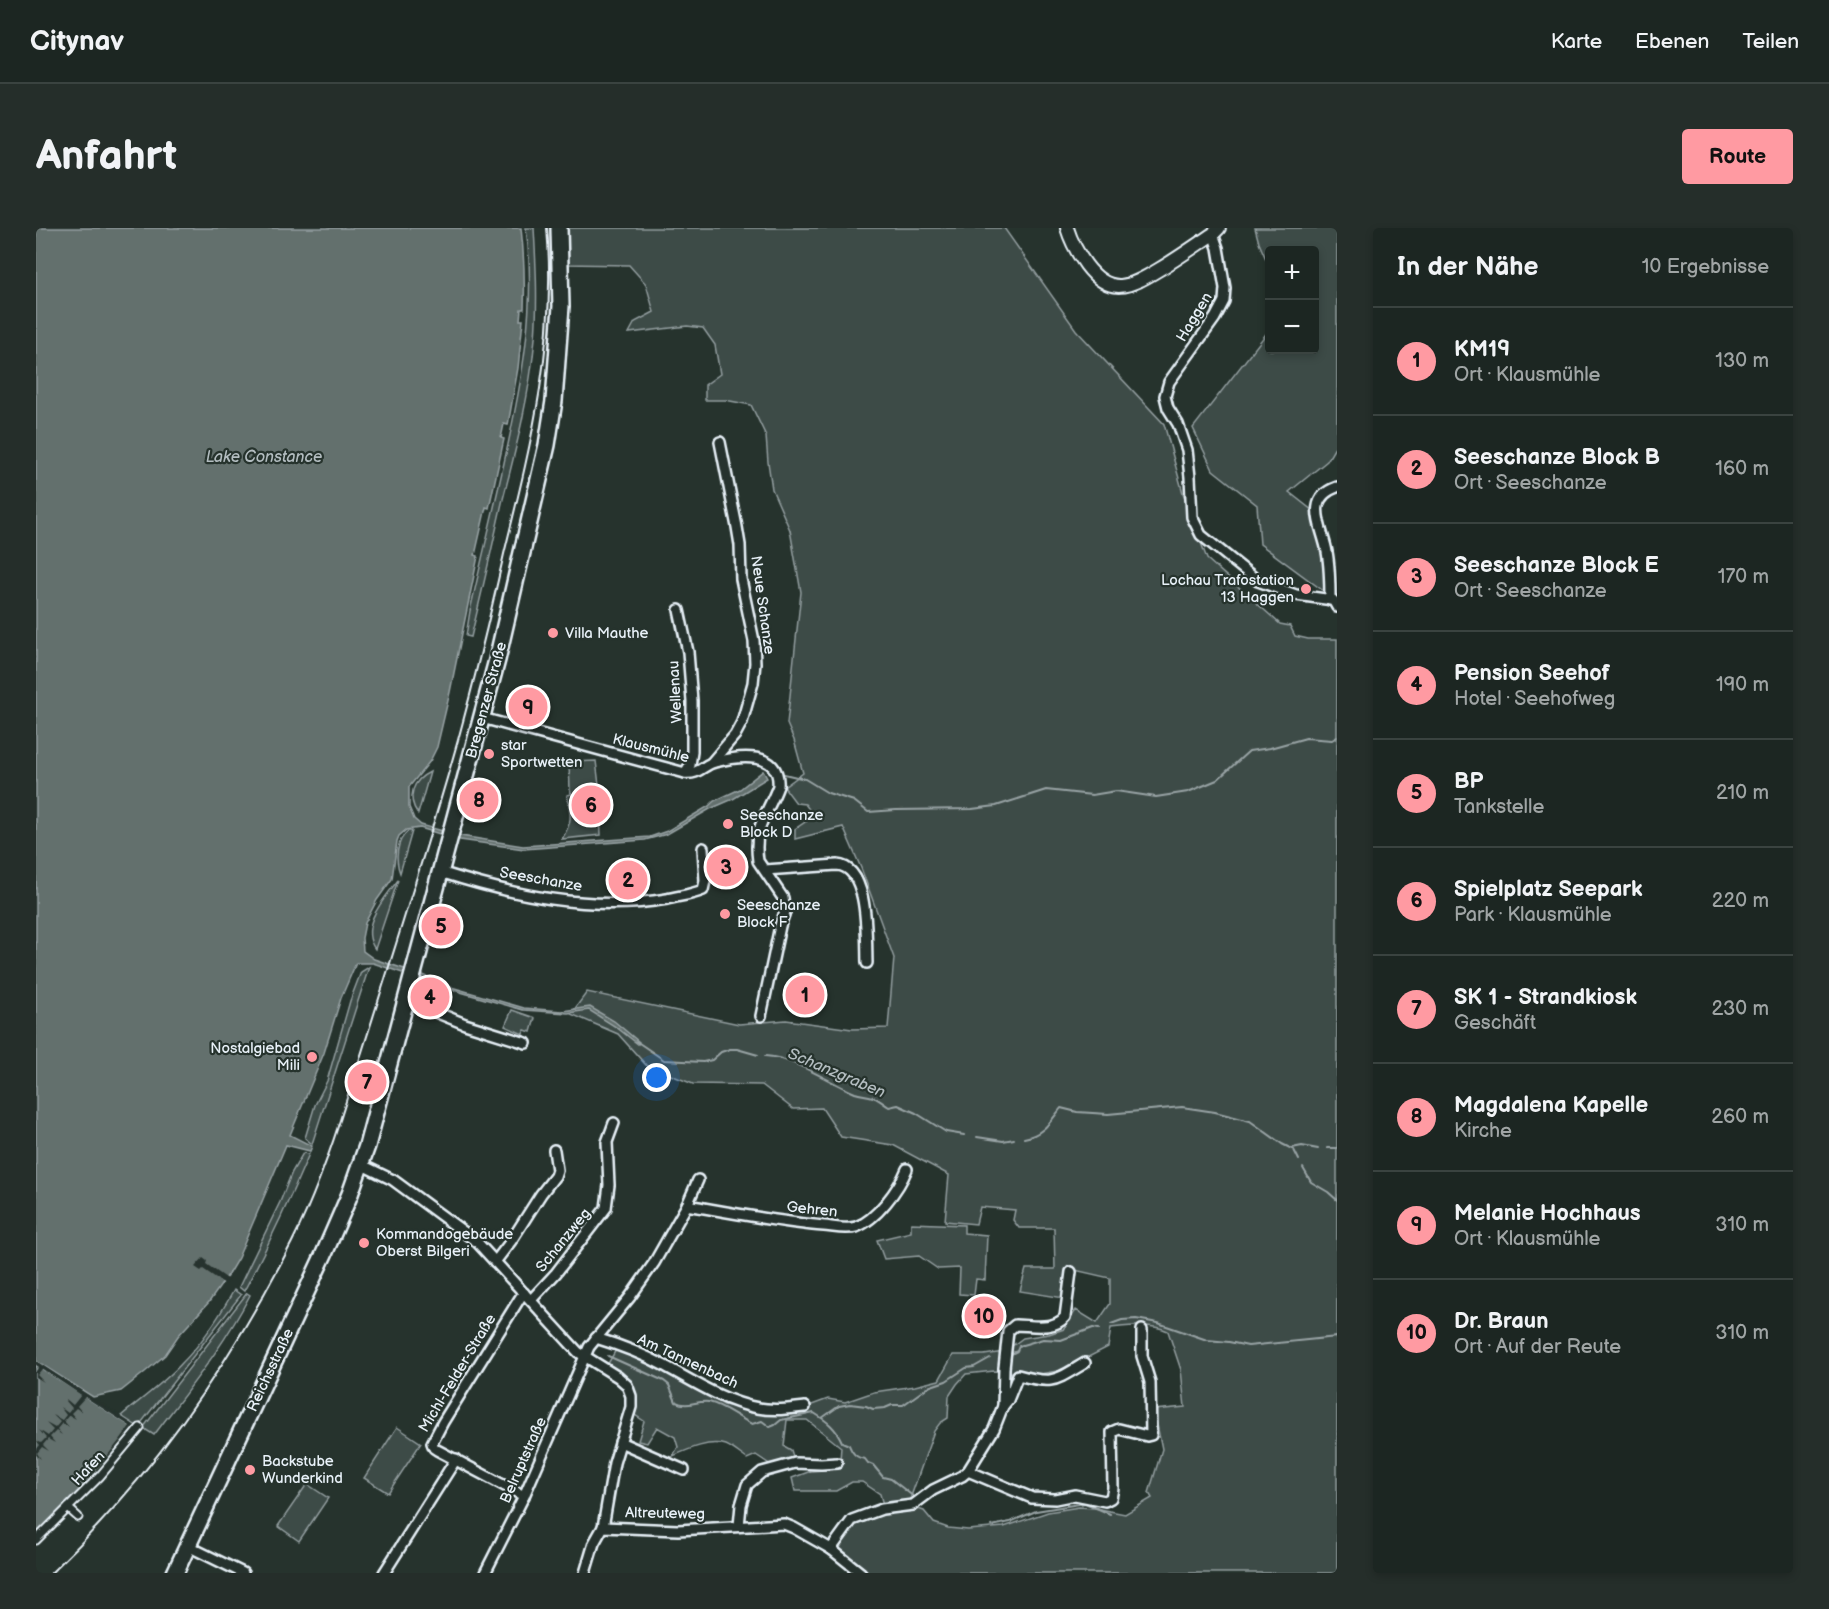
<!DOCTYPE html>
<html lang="de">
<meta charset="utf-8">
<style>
:root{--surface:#1c2622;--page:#252e2a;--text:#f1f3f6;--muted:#a0a5a5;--line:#3a4340;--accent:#ff9aa2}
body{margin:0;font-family:"Balsamiq Sans",sans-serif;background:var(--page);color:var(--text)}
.controls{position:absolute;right:18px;top:18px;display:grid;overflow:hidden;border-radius:6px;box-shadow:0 3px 9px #0003}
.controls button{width:54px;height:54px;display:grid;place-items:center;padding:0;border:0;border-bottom:2px solid var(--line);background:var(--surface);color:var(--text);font:30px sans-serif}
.you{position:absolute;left:621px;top:850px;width:21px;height:21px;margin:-15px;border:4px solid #fff;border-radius:50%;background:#1a73e8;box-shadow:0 0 0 9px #1a73e833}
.badge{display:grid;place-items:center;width:39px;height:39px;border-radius:50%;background:var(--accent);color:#111;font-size:20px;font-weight:700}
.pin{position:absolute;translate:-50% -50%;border:3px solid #fff;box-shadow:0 2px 6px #0006}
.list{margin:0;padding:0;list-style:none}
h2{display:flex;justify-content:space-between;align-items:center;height:78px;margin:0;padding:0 24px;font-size:26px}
h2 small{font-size:20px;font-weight:400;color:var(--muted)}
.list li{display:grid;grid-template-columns:39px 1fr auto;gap:18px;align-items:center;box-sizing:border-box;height:108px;padding:0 24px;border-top:2px solid var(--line)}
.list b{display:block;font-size:22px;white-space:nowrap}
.list p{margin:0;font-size:20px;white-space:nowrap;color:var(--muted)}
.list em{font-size:20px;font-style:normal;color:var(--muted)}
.map{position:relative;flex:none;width:1301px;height:1345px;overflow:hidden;border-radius:6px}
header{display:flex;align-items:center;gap:36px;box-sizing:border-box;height:84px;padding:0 30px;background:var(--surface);border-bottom:2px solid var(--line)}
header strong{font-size:28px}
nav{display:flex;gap:33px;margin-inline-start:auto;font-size:21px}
.intro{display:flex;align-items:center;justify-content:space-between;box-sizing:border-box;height:144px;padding:0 36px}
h1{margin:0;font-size:42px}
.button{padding:15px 27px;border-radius:6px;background:var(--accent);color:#111;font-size:21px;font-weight:700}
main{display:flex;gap:36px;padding:0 36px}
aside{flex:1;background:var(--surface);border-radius:6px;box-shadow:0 3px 9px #0003}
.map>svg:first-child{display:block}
.green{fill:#3e4b47;stroke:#939ea0;stroke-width:1.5}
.water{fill:#636f6d;stroke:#98a3a5;stroke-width:1.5}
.pier{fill:#26332d}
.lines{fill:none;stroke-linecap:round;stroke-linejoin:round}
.stream{stroke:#98a3a5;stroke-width:2}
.pedestrian-casing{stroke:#e8f1f8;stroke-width:11}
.minor-casing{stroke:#e8f1f8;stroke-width:14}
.tertiary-casing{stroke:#e8f1f8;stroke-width:16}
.primary-casing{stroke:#e8f1f8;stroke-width:20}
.pedestrian{stroke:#26332d;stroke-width:7}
.minor{stroke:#26332d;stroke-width:9}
.tertiary{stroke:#26332d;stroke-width:12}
.primary{stroke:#26332d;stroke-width:15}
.rail{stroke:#e8f1f8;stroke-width:2}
.poi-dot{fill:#ff9aa2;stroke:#26332d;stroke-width:2}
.labels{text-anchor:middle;stroke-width:4.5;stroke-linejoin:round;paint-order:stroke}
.street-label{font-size:15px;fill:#e8f1f8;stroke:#26332d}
.poi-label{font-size:15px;fill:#e8f1f8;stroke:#26332d;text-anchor:start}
.water-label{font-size:16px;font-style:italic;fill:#b3bdc0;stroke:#26332d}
</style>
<header>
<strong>Citynav</strong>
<nav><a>Karte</a><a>Ebenen</a><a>Teilen</a></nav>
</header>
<div class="intro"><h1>Anfahrt</h1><a class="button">Route</a></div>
<main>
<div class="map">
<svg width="1301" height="1345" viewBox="0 0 1301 1345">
<rect width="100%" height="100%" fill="#26332d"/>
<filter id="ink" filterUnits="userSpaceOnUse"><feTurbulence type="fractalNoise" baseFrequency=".0167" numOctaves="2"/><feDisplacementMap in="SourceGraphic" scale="12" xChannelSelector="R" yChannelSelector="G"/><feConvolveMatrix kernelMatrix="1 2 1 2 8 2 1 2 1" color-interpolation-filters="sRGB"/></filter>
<g filter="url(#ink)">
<g class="green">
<path d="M 490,0 L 498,0 C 500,36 502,73 499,110 C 494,166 480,221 466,275 C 456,320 446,364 435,409 L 430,408 L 434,383 C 445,334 457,285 468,235 C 485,158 501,79 490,0 Z"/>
<path d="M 527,0 L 968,0 L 1040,102 L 1128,196 L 1147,265 L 1171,331 L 1244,396 L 1254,398 L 1259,408 L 1272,411 L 1301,411 L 1301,1345 L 828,1345 L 800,1321 L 817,1296 L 848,1283 L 879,1280 L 888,1283 L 898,1295 L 912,1300 L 932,1302 L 968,1299 L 1012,1284 L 1043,1279 L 1058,1280 L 1089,1286 L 1116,1270 L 1113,1265 L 1126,1221 L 1118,1182 L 1149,1179 L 1145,1142 L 1132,1103 C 1114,1095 1094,1098 1075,1100 L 1072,1119 L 1027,1142 L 1004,1146 L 958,1143 L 930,1146 L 921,1156 L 913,1168 L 912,1190 L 904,1195 L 898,1203 L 873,1274 L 847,1277 L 844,1266 L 826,1254 L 816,1254 L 800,1263 L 759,1263 L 756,1250 L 775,1243 L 800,1241 L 804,1232 L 805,1219 L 771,1192 L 751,1192 L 748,1218 L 755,1222 L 758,1232 L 735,1237 L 720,1227 L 711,1231 C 705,1227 697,1220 690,1217 C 673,1212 653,1221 637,1228 L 642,1219 L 639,1209 L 621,1199 L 611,1215 L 602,1213 L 608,1193 L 599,1187 C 599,1162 588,1154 570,1139 L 581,1120 L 633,1139 L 661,1162 L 688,1177 L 725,1183 L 765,1181 L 792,1171 L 809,1174 L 838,1164 L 879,1158 L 903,1152 L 917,1127 L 948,1127 L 968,1124 L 987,1110 L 1013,1106 L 1028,1101 L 1040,1082 L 1061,1095 L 1074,1076 L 1074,1050 L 1039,1042 L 1033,1048 L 1028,1070 L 984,1063 L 990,1041 L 1019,1041 L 1018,1000 L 983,1000 L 977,992 L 979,982 L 944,979 L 940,996 L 909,993 L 913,947 L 857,917 L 805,909 L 786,880 L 757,881 L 726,857 L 657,856 L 610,837 L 582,806 L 535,786 L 551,764 L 703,796 L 750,792 L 816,801 L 852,800 L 858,730 L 825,640 L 807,599 L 759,611 L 759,601 L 778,588 L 769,576 L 760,575 L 748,559 L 767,545 L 758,512 L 751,496 L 765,364 L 754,302 L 736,261 L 732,234 L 730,208 L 715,177 L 689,172 L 669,172 L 669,157 L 684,146 L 679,117 L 667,100 L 651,98 L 593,105 L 599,94 L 618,84 L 610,56 L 593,37 L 530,36 Z"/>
<path d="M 1219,0 L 1301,0 L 1301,216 L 1291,233 L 1253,264 L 1277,283 L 1289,328 L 1289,364 L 1224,316 L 1221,277 L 1177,242 L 1157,200 L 1233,102 L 1234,122 L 1278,122 L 1278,22 L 1234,22 L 1233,38 L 1223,15 Z"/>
<path d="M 560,533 L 563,557 L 565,607 L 526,611 C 537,593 535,587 531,567 L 536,566 L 534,563 L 533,534 Z"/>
<path d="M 394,544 L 382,586 C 370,569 377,552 394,544 Z"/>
<path d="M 372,603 L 376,603 L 364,645 C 359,632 360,613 372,603 Z"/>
<path d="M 362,652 L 339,721 C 322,698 349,670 362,652 Z"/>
<path d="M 333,739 L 276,916 L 269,910 L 279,877 L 291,853 L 314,773 L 325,744 Z"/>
<path d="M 476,782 L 499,790 L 495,804 L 489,802 L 487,806 L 469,798 Z"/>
<path d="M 267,925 L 273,926 C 253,973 232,1018 208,1063 L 203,1059 L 244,974 L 256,944 Z"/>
<path d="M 875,995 L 928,997 L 928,1005 L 951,1007 L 949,1052 L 940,1051 L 938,1067 L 923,1066 L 924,1040 L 902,1041 L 883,1028 L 848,1031 L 841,1012 L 875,1004 Z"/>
<path d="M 198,1062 L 205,1067 L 102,1199 L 85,1188 C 105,1171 128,1155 146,1135 C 167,1114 183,1089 198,1062 Z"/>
<path d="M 211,1065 L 214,1067 C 188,1118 151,1163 118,1207 L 107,1200 Z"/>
<path d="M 361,1199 L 385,1215 L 352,1265 L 328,1250 Z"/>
<path d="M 271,1256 L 292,1270 L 263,1313 L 242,1298 Z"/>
</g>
<g class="water">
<path d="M 0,0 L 485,0 C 488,27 489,53 488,81 L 485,81 L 484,92 L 487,92 L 482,140 L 472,197 L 468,196 L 465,210 L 468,211 L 453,280 L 450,279 L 439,327 L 442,328 L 414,464 L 401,519 L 394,533 L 373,559 L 373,579 L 378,591 L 385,597 L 425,608 L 487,618 L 614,609 L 631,603 L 673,578 L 678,573 L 704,561 L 727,543 L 731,550 L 697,571 L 674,581 L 631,606 L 609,612 L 488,621 L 424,612 L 384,600 L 370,602 L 363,608 L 361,613 L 356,651 L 341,672 L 329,695 L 326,710 L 327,723 L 338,731 L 387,747 L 415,759 L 488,780 L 526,783 L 554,779 L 578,793 L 603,814 L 602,816 L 580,799 L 553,782 L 532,785 L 487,782 L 414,761 L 337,735 L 320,735 L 305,770 L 288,825 L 254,907 L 276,918 L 274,923 L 250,917 L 202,1030 L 190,1050 L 173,1074 L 142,1108 L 129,1127 L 109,1144 L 85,1163 L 57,1169 L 0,1133 Z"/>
<path d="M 0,1137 L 99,1201 L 51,1257 L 0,1309 Z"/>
</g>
<g class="pier">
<path d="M 167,1030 L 171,1033 L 170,1036 L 193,1052 L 189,1056 L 167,1041 L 165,1043 L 159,1039 Z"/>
<path d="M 0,1133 L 101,1199 L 99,1201 L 97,1201 L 51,1256 L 41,1248 L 51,1253 L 84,1212 L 94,1198 L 49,1169 L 41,1178 L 46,1184 L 40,1180 L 35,1185 L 40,1191 L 33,1187 L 28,1193 L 33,1199 L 26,1195 L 21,1201 L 26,1207 L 20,1203 L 14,1209 L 19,1215 L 12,1211 L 7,1217 L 13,1223 L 6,1219 L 1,1225 L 5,1231 L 0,1227 L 0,1222 L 4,1217 L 0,1212 L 5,1215 L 10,1210 L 3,1202 L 12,1208 L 17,1202 L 10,1195 L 19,1200 L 24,1194 L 17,1187 L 26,1192 L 30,1187 L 24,1179 L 32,1185 L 36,1180 L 30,1173 L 31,1172 L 37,1177 L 45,1167 L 6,1141 L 1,1147 L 8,1154 L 0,1149 L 0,1143 L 3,1139 L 0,1137 Z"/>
</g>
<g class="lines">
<g class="stream">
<path d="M 744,545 L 769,551 L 792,565 L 818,573 L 832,584 L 860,582 L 936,581 L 960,578 L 1010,562 L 1056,567 L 1080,563 L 1120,569 L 1152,564 L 1181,552 L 1213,523 L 1234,520 L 1270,510 L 1296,512 L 1301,509"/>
<path d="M 600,813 L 628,832 L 667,834 L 676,832 L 685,824 L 694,821 L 701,821 L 722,827"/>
<path d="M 729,828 C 756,829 793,854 819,865 C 825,867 831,867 837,869 C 843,871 848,876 853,879 L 862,877 L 880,885 L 910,904 L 928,907"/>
<path d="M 941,909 L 967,913 L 978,911"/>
<path d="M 988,910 C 1007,907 1014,894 1025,880 L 1041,884 L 1072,886 L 1146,879 L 1179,884 L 1214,893 L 1246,916 L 1258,922 L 1263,932"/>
<path d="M 1256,920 L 1266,918 L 1282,921"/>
<path d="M 1291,920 L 1301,920"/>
<path d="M 1267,940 L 1275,954 L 1292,964 L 1301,972"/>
<path d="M 1075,1096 L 1086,1092 L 1100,1091 L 1122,1095 L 1171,1112 L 1193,1114 L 1212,1118 L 1301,1109"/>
<path d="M 973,1127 L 981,1123 L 983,1118 L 1007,1111 L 1025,1112 L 1057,1100 L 1063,1101"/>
<path d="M 572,1128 L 628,1153 L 633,1157 L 640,1174 C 652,1180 661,1172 673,1174 C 689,1178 701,1189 716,1196 L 726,1193 L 734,1199 L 739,1197 L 745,1192 L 778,1185 C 791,1193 800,1200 806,1214 L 813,1217 C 816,1225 820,1230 829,1231 L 832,1235 L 837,1237 L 847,1249 L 855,1251 L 878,1269"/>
<path d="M 786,1190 L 803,1178 L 814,1176 L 830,1178 L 837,1181 L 849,1180 L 856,1177 L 867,1177 L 892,1159 L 910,1153 L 930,1140 L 938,1139 L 954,1130"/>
<path d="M 956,1298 L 974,1294 L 1000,1283 L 1049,1275 L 1074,1286"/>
</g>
<defs>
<g id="pedestrian">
<path d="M 32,1280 L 42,1289"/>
<path d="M 0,1312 L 64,1248 L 104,1200"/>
</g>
<g id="minor">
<path d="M 1177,6 L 1182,20 L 1186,43 L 1189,60 L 1188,73 L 1179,90 L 1133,154 L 1129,168 L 1132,180 L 1142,196 L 1151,222 L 1154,249 L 1156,289 L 1165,307 L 1222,353 L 1260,367 L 1297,372 L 1301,379"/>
<path d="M 1294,372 C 1294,356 1294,340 1291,324 C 1287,300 1267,271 1301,259"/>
<path d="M 643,382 L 652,424 L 656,473 L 656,524 L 654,537 L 649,545"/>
<path d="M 446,490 L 649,545 C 663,547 668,536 679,534 C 702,528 745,522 742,558 C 731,588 717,597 722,633 L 747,670 L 749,684 L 744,698 L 725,788"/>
<path d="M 676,534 L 699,507 L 706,494 L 717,455 L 719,435 L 718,413 L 705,351 L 704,317 L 701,299 L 684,214"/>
<path d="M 729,642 L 801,637 C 834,639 830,711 831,735"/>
<path d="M 404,644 C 476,667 555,684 631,671 C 643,668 655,667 667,662 L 669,653 L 667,620"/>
<path d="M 370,774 L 392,781 L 429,796 L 490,815"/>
<path d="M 324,936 L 357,952 L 440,1013 L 542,1124 L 582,1149 L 591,1157 L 595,1168 L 595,1179 L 578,1235 L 567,1299"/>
<path d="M 651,977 C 696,985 742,994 788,998 C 798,999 811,1002 820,999 C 840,992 863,961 871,941"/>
<path d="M 459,1034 L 475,1013 L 505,966 L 519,948 L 521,942 L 518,922"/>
<path d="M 495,1072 L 520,1045 L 570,980 L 573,957 L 571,914 L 578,895"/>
<path d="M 560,1110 C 583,1117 607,1126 629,1138 C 658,1154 689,1174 722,1180 C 738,1183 753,1181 769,1179"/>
<path d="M 967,1178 L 972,1172 L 982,1147 C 1018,1157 1018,1153 1049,1135"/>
<path d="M 584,1214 L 648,1242"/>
<path d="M 932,1243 L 996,1270 L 1019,1271 L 1039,1267 L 1069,1273 L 1075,1270 L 1077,1260 L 1076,1204 L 1083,1201 L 1111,1208 L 1115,1207 L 1114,1154 L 1106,1128 L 1106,1102"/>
<path d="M 488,1268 L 401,1222 L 398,1220 L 396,1215 L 407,1194 L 484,1070 L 488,1065"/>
<path d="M 703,1298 L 705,1277 L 711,1257 L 726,1244 L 759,1235 L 785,1236 L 801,1235"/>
<path d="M 152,1318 L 207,1345"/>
<path d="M 795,1321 L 816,1292 L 846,1281 L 877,1277 L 897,1262 L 926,1248 L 932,1243 L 958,1201 L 967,1178 L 968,1140 L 972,1103 L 979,1097 C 995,1097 1017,1103 1029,1089 L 1035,1044"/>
<path d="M 348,1345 L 420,1231"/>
<path d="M 449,1345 L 488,1268 L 553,1119 L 594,1069 L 618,1035 L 651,977 L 662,952"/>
<path d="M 549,1345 L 558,1315 L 567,1299 L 642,1302 L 748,1296 L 758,1300 L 795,1321 L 825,1345"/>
</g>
<path id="tertiary" d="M 1031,0 C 1035,13 1042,26 1050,37 C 1074,69 1094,59 1122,42 C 1141,31 1159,18 1177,6 L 1183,0"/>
<path id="primary" d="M 139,1345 L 288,1026 L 314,966 L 331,918 L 461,432 L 511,217 L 518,173 L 525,78 L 523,0"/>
</defs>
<use href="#pedestrian" class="pedestrian-casing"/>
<use href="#minor" class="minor-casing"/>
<use href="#tertiary" class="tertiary-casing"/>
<use href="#primary" class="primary-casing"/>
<use href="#pedestrian" class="pedestrian"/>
<use href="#minor" class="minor"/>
<use href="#tertiary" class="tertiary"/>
<use href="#primary" class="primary"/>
<path class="rail" d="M 15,1345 C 115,1250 193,1137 256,1014 C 279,968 296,919 311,870 C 328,819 344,767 360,716 C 381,648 403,580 422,512 C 439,450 454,388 468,326 C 495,216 521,114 511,0"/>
</g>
</g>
<g class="poi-dot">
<circle cx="1270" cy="361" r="6"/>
<circle cx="517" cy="405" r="6"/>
<circle cx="453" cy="526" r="6"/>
<circle cx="692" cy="596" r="6"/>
<circle cx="689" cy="686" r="6"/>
<circle cx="276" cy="829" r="6"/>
<circle cx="328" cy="1015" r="6"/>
<circle cx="214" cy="1242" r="6"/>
</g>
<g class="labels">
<g class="street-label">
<text transform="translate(1158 89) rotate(-59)" y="5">Haggen</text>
<text transform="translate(727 377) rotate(82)" y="5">Neue Schanze</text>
<text transform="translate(639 464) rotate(-93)" y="5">Wellenau</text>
<text transform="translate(450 472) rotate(-75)" y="5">Bregenzer Straße</text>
<text transform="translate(615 520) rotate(14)" y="5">Klausmühle</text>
<text transform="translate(505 651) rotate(10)" y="5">Seeschanze</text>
<text transform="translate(776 981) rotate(6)" y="5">Gehren</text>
<text transform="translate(527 1012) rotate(-51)" y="5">Schanzweg</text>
<text transform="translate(652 1133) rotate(25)" y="5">Am Tannenbach</text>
<text transform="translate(234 1142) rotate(-65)" y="5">Reichsstraße</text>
<text transform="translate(421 1145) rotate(-59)" y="5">Michl-Felder-Straße</text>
<text transform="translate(487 1232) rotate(-66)" y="5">Belruptstraße</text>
<text transform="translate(52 1240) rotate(-47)" y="5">Hafen</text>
<text transform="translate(629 1285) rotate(1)" y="5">Altreuteweg</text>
</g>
<g class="poi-label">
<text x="1258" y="357" text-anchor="end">Lochau Trafostation<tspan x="1258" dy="17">13 Haggen</tspan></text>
<text x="529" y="410">Villa Mauthe</text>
<text x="465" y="522">star<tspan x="465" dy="17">Sportwetten</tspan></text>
<text x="704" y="592">Seeschanze<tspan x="704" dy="17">Block D</tspan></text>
<text x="701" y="682">Seeschanze<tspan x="701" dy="17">Block F</tspan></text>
<text x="264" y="825" text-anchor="end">Nostalgiebad<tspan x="264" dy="17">Mili</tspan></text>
<text x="340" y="1011">Kommandogebäude<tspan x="340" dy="17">Oberst Bilgeri</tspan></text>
<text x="226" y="1238">Backstube<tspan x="226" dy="17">Wunderkind</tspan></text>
</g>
<g class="water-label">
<text x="228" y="234">Lake Constance</text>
<text transform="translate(801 844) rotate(23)" y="6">Schanzgraben</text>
</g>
</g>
</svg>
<div class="controls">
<button>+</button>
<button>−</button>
</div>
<div class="you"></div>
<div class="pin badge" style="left:769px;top:767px">1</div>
<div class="pin badge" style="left:592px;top:652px">2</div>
<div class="pin badge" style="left:690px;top:639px">3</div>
<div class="pin badge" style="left:394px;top:769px">4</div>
<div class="pin badge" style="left:405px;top:698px">5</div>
<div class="pin badge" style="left:555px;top:577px">6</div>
<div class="pin badge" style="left:331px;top:854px">7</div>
<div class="pin badge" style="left:443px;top:572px">8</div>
<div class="pin badge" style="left:492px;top:479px">9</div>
<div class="pin badge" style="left:948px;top:1088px">10</div>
</div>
<aside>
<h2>In der Nähe<small>10 Ergebnisse</small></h2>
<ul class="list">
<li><span class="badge">1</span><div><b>KM19</b><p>Ort · Klausmühle</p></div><em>130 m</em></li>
<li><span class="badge">2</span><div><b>Seeschanze Block B</b><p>Ort · Seeschanze</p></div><em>160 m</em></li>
<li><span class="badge">3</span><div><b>Seeschanze Block E</b><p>Ort · Seeschanze</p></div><em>170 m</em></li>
<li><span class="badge">4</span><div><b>Pension Seehof</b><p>Hotel · Seehofweg</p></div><em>190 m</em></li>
<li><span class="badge">5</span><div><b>BP</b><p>Tankstelle</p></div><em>210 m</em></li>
<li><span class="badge">6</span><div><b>Spielplatz Seepark</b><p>Park · Klausmühle</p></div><em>220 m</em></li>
<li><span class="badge">7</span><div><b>SK 1 - Strandkiosk</b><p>Geschäft</p></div><em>230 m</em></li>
<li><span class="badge">8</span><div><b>Magdalena Kapelle</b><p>Kirche</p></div><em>260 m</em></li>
<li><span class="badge">9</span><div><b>Melanie Hochhaus</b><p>Ort · Klausmühle</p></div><em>310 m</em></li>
<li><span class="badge">10</span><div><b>Dr. Braun</b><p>Ort · Auf der Reute</p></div><em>310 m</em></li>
</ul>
</aside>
</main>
